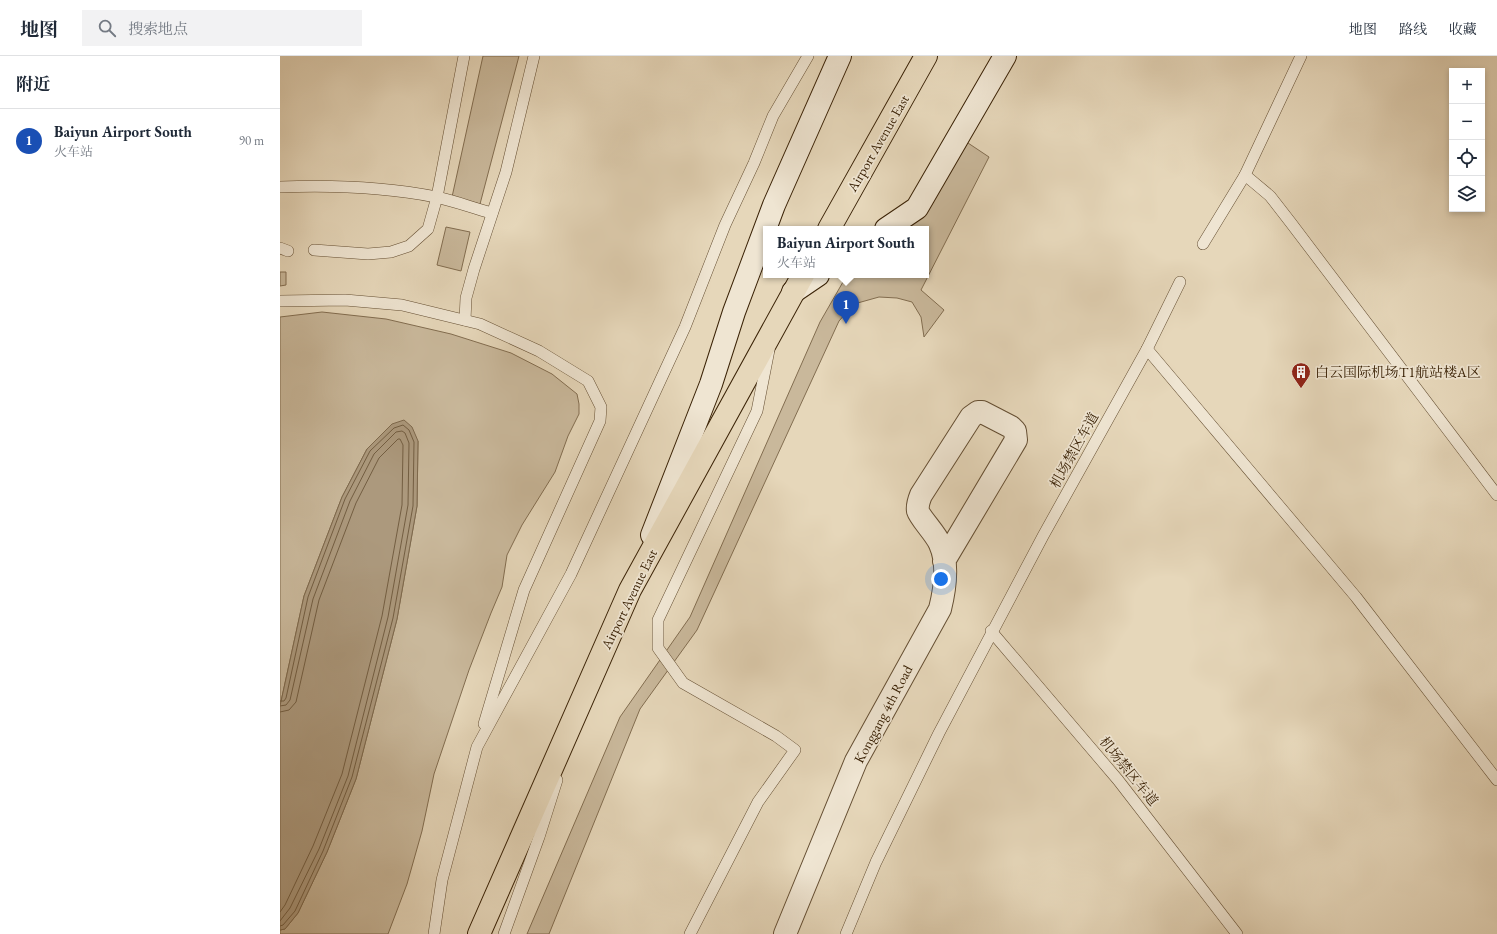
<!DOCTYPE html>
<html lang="zh">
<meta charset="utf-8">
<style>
:root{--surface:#fff;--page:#f2f2f3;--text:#1f2937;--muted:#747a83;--line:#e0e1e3;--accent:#8f2418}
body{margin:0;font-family:"EB Garamond","Noto Serif SC",serif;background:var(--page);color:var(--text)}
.controls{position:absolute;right:12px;top:12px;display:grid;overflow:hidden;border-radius:0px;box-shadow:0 2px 6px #0003}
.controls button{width:36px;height:36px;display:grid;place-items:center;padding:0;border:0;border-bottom:1px solid var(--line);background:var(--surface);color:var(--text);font:20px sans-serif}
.you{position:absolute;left:661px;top:523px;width:14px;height:14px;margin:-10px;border:3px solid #fff;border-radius:50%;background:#1a73e8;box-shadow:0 0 0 6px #1a73e833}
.badge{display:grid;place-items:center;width:26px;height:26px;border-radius:50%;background:var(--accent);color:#fff;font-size:13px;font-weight:700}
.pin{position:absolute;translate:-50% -33px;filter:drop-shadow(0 1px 2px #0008)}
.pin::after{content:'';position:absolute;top:21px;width:14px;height:12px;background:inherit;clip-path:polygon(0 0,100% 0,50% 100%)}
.popup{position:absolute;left:483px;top:170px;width:166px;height:52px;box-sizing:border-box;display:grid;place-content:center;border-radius:0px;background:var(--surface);filter:drop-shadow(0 1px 3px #0005);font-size:13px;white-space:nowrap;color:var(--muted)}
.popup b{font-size:15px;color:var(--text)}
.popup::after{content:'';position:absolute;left:50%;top:100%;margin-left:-8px;border:8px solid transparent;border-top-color:var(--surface)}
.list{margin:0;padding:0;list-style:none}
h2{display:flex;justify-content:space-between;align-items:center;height:52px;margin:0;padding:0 16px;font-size:17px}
h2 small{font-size:13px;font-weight:400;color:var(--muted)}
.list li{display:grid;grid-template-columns:26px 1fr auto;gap:12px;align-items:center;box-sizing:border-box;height:64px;padding:0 16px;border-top:1px solid var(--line)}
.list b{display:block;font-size:15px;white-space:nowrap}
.list p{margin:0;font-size:13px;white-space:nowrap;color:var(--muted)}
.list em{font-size:13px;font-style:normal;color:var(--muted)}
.icon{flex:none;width:22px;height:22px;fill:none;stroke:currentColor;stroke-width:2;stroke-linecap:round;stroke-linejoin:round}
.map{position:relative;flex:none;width:1217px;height:878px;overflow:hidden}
header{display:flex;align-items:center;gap:24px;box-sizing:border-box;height:56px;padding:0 20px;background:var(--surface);border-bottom:1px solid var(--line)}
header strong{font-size:19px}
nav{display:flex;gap:22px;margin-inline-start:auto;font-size:14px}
.search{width:280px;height:36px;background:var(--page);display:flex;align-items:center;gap:10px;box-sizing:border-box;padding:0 14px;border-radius:0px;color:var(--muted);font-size:15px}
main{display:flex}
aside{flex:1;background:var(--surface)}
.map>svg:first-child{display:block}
.green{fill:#c9b89b;stroke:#826d50}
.water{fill:#ac997d;stroke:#7e694d}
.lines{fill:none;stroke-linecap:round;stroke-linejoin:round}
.shore{stroke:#735e42;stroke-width:1}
.lane-casing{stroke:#654f33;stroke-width:12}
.street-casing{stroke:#654f33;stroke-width:24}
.secondary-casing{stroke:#3a2206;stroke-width:24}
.highway-casing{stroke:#3a2206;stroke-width:24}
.lane{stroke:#efe5d2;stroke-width:11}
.street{stroke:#efe5d2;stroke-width:22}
.secondary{stroke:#efe5d2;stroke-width:22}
.highway{stroke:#e6d7ba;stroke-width:22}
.labels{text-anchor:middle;stroke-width:3.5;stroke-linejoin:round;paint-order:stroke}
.street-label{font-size:14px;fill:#3a2206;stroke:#efe5d2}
.poi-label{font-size:14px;fill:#3a2206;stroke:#efe5d2;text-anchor:start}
</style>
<header>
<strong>地图</strong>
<div class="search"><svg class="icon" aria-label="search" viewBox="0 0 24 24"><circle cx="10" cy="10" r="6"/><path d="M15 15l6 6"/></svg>搜索地点</div>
<nav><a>地图</a><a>路线</a><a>收藏</a></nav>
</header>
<main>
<aside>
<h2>附近<small></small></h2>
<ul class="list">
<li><span class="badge" style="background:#1a4fb4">1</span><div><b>Baiyun Airport South</b><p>火车站</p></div><em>90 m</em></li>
</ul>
</aside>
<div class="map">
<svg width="1217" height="878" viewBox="0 0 1217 878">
<rect width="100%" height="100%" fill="#e6d7ba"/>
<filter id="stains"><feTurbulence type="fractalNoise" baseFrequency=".005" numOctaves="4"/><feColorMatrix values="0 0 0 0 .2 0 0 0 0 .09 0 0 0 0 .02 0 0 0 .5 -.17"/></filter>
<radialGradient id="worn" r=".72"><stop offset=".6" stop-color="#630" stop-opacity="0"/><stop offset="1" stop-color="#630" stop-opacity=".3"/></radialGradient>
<g class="green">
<path d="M 203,0 L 239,0 L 200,148 L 172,141 Z"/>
<path d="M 685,85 L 709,101 L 641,234 L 664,254 L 644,281 L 641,261 L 632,246 L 617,242 L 599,241 L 574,248 L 559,265 L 417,574 L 360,653 L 269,878 L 247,878 L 340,661 L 410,561 L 540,266 L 567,219 L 646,219 L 646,173 L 621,173 Z"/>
<path d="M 166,171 L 190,176 L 181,215 L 157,209 Z"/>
<path d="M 0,216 L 6,216 L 6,229 L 0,230 Z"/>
<path d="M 42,256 L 106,263 L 171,278 L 231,297 L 272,318 L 297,338 L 299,348 L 299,358 L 288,380 L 275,416 L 242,469 L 227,499 L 222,531 L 211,557 L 189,614 L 154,718 L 142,775 L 127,828 L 108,878 L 0,878 L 0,874 L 5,873 L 18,857 L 47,796 L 76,723 L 117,563 L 137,450 L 138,385 L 87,393 L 62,441 L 24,540 L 0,650 L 0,261 Z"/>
</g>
<path class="water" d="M 124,364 L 132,371 L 138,385 L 137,450 L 117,563 L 76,723 L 47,796 L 18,857 L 5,873 L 0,874 L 0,650 L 24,540 L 62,441 L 87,393 L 112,368 Z"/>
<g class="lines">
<g class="shore">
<path d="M 0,645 L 4,645 L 6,642 L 28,541 L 65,443 L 90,395 L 114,372 L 123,369 L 129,374 L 134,386 L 133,450 L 113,562 L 72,721 L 43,795 L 15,855 L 3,869 L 0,870"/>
<path d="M 0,650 L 6,649 L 10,644 L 33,543 L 70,445 L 94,398 L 116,376 L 122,375 L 125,377 L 129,387 L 128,449 L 108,561 L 68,720 L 39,793 L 10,852 L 0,865"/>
<path d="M 0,656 L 9,654 L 16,646 L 39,544 L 76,447 L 99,402 L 118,383 L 120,383 L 123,389 L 122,449 L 102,560 L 62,718 L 33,790 L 5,849 L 0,856"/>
</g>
<defs>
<g id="lane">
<path d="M 965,119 L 990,140 L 1011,167 L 1217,439"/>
<path d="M 0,131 C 51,129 105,131 156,141 C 175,145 193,152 212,157"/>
<path d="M 923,188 L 965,119 L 1021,0"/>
<path d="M 0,192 L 8,195"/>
<path d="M 34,194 L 88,198 L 111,196 L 129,190 L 148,173 L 157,141 L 184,0"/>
<path d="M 0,245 L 65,244 L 122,249 L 200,268 L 259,295 L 308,325 L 321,351 L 320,365 L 244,534 L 204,668"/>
<path d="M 185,264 L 186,242 L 194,213 L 226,116 L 254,0"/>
<path d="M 867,293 L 1076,541 L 1217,724"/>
<path d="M 711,575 L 838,724 L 957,878"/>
<path d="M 154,878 L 162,824 L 197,691 L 291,518 L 405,271 L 445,169 L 474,107 L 493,60 L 528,0"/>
<path d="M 224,878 L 259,781 L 277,724"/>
<path d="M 410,878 L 478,746 L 515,694 L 496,680 L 403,627 L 378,592 L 378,564 L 477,355 L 489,294"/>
<path d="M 566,878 L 596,806 L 659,677 L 763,480 L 867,293 L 900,226"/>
</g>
<path id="street" d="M 505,878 L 576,705 L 660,553 C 665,533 669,508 660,488 C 656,478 640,462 638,455 C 637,450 639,444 641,439 L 691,361 L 698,356 L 702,356 L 731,371 L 735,375 L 736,384 L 664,505"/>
<g id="secondary">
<path d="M 606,173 L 637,152 L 725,0"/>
<path d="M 513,236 L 538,219"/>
<path d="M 372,479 L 431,328 L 454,256 L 494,149 L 560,0"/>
</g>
<g id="highway">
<path d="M 549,173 L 646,0"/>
<path d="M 199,878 L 350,534 L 523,219"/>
</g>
</defs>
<use href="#lane" class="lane-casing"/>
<use href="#street" class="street-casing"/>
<use href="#secondary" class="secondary-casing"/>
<use href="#highway" class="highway-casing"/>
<use href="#lane" class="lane"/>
<use href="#street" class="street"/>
<use href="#secondary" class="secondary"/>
<use href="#highway" class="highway"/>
</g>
<defs>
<symbol id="building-pin" viewBox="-11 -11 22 30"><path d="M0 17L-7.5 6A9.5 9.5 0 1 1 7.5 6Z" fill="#8f2418" stroke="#efe5d2"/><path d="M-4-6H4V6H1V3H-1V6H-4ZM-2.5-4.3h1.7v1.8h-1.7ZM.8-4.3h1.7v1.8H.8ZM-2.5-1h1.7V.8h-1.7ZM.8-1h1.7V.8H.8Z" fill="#fff"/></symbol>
</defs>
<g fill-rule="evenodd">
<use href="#building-pin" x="1010" y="305" width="22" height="30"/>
</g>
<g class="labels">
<g class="street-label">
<text transform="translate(598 87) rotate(-60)" y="5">Airport Avenue East</text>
<text transform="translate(794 394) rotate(-61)" y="5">机场禁区车道</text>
<text transform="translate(349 543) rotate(-64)" y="5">Airport Avenue East</text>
<text transform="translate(603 658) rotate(-62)" y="5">Konggang 4th Road</text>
<text transform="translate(849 715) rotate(51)" y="5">机场禁区车道</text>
</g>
<g class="poi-label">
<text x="1035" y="321">白云国际机场T1航站楼A区</text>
</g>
</g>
<rect width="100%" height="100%" filter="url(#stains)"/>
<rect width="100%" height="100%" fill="url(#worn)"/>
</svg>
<div class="controls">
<button>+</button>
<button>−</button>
<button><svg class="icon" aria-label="locate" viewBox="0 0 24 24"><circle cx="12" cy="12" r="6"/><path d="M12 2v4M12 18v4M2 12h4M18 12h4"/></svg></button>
<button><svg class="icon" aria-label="layers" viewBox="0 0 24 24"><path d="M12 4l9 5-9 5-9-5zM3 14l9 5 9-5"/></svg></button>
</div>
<div class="you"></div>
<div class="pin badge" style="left:566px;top:268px;background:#1a4fb4">1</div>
<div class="popup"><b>Baiyun Airport South</b>火车站</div>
</div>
</main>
